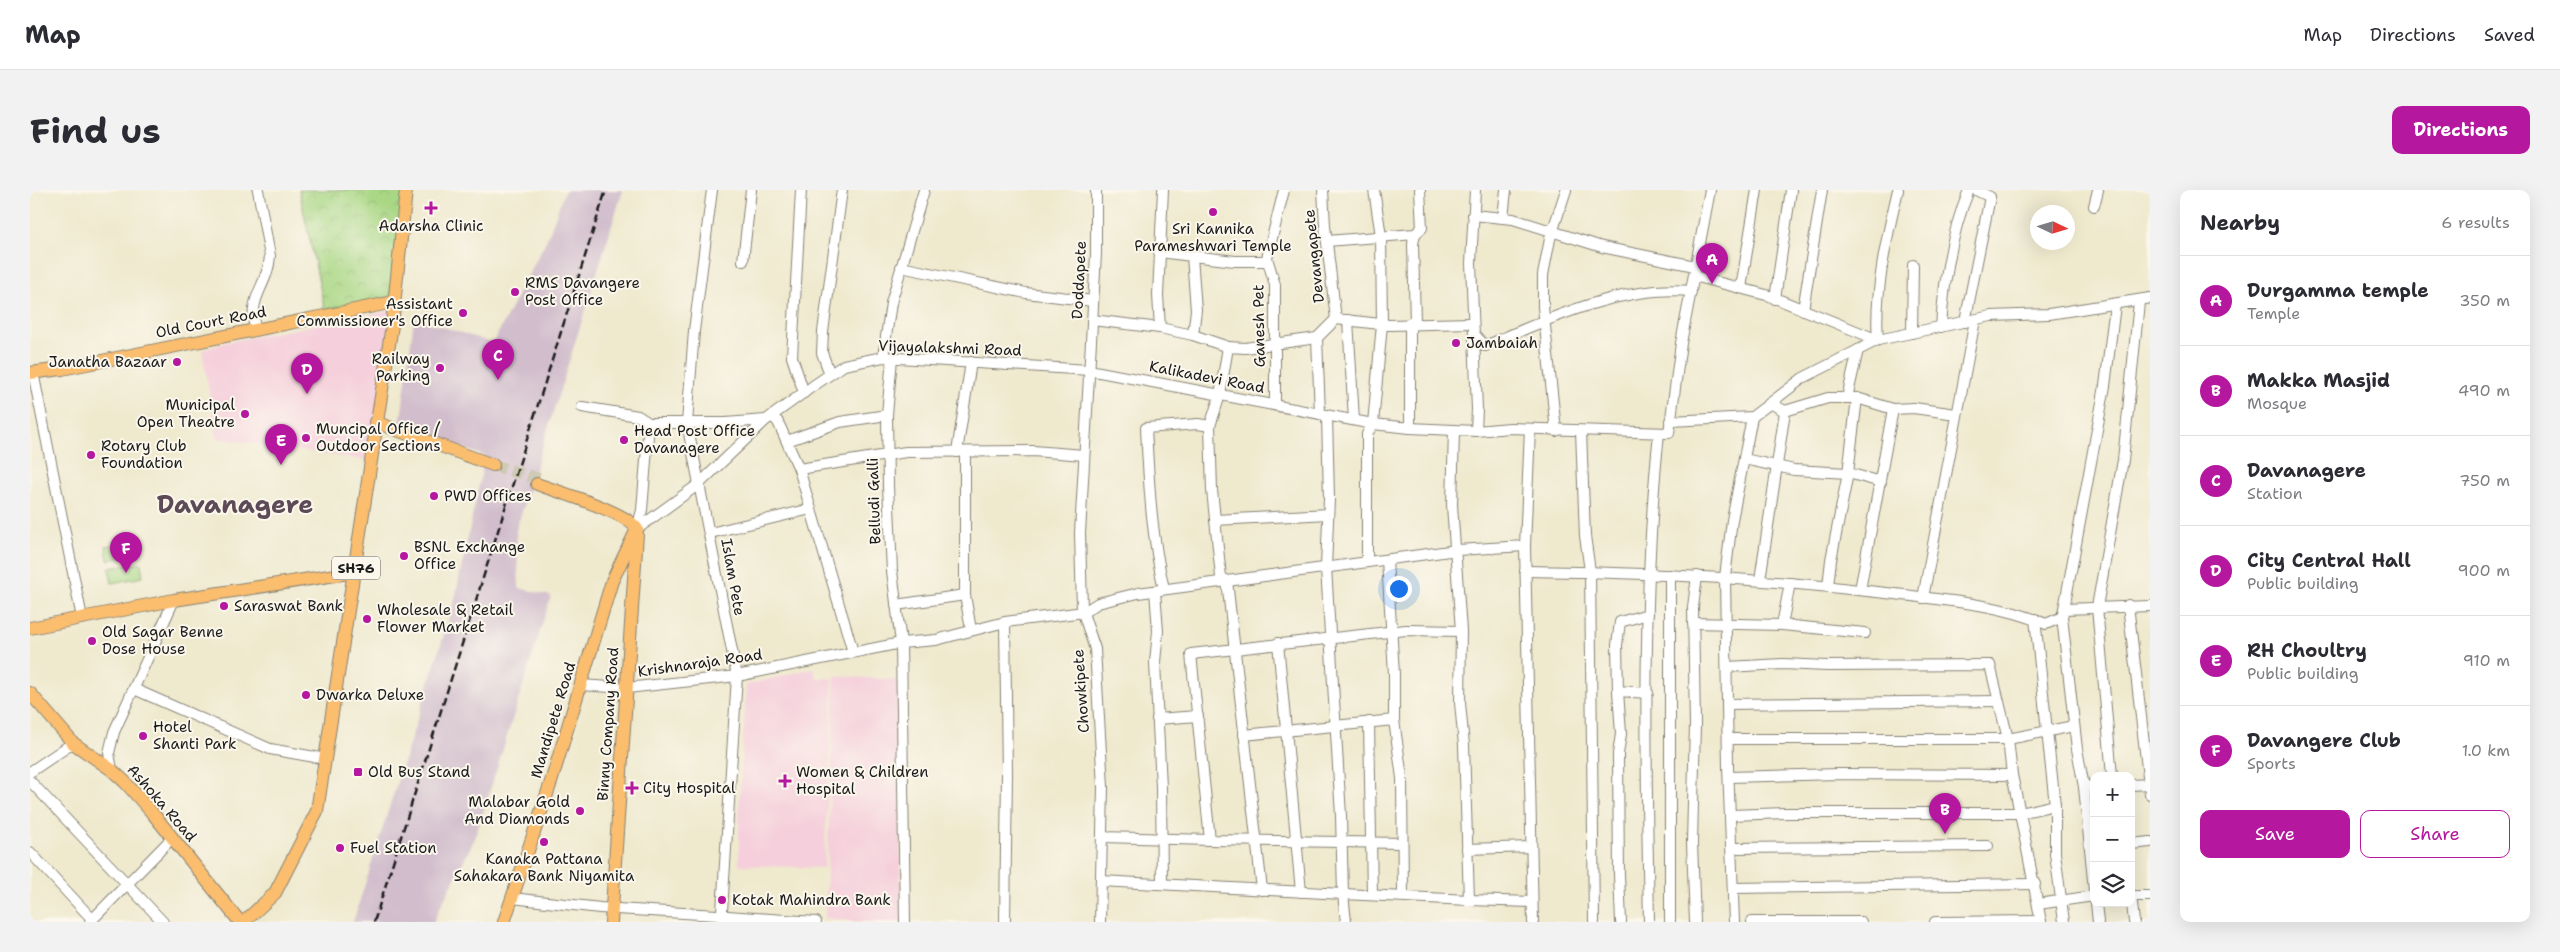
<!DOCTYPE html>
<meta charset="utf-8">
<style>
:root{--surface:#fff;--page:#f2f2f3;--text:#2b2b33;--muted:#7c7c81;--line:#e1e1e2;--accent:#b5179e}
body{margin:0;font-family:"Shantell Sans",sans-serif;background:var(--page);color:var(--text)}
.controls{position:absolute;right:15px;bottom:15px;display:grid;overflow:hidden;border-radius:10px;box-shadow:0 5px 20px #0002}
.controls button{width:45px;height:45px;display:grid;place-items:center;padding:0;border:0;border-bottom:1px solid var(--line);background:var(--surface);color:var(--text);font:25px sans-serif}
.compass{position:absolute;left:2000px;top:15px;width:45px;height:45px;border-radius:50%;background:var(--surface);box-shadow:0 5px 20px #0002;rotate:94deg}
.you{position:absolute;left:1368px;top:398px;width:18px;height:18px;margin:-12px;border:4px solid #fff;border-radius:50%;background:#1a73e8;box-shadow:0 0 0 8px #1a73e833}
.badge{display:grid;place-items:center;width:32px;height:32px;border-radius:50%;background:var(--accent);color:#fff;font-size:16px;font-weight:700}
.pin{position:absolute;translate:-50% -41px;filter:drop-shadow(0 1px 2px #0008)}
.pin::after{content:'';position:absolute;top:26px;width:18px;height:15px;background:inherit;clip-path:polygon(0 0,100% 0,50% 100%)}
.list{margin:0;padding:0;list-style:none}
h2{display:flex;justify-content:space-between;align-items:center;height:65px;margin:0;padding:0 20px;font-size:21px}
h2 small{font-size:16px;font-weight:400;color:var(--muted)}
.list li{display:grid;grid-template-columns:32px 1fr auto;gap:15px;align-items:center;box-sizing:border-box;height:90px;padding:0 20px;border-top:1px solid var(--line)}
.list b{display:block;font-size:19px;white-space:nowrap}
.list p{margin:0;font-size:16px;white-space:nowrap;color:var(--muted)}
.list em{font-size:16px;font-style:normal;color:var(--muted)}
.actions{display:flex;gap:10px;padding:15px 20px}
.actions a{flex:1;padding:11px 0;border:1px solid var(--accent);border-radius:10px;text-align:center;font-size:18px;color:var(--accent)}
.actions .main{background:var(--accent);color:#fff}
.icon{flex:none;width:28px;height:28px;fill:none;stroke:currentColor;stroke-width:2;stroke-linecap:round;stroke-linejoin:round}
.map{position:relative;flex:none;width:2120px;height:732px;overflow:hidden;border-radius:10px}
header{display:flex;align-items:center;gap:30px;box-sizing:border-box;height:70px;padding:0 25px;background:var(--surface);border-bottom:1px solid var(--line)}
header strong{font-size:24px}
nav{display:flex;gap:28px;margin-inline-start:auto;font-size:18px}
.intro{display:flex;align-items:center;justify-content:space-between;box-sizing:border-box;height:120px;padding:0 30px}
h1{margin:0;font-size:35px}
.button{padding:12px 22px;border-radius:10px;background:var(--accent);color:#fff;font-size:18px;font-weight:700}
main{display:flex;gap:30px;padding:0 30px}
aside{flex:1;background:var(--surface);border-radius:10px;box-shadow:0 5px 20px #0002}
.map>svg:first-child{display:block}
.built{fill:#f5cfdb}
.industrial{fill:#d1bdcc}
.park{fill:url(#park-crowns);stroke:#627a50}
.pitch{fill:#a9d784;stroke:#627a50}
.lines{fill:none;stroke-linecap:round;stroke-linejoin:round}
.major-tunnel{stroke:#cfcab3;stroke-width:12;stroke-dasharray:12 6;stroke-linecap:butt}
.minor-casing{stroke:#868275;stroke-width:12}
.major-casing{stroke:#868275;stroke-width:14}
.minor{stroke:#fff;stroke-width:10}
.major{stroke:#fbbd6e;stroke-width:12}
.rail{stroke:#1c1c1c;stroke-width:2.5;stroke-dasharray:8 4;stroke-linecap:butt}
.poi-dot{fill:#b5179e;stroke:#fbf7ec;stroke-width:2}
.labels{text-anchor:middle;stroke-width:4;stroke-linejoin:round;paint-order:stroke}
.shield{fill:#fbf7ec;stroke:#5f5e5a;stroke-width:1}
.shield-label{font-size:14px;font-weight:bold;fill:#1c1c1c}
.poi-label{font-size:15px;fill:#1c1c1c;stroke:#fbf7ec;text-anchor:start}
.street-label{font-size:15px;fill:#1c1c1c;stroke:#fbf7ec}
.town-label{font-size:25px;font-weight:bold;fill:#5c4b56;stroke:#fbf7ec}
</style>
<header>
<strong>Map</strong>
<nav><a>Map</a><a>Directions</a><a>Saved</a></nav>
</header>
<div class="intro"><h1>Find us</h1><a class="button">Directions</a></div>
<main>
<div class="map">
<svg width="2120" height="732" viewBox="0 0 2120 732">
<defs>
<pattern id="park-crowns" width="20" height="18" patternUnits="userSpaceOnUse" patternTransform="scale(1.25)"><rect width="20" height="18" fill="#a9d784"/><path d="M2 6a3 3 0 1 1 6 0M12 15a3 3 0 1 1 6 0" fill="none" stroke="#91b871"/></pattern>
</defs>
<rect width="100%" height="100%" fill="#fbf7ec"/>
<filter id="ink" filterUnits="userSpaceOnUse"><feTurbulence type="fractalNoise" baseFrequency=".02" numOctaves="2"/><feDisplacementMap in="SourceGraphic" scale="10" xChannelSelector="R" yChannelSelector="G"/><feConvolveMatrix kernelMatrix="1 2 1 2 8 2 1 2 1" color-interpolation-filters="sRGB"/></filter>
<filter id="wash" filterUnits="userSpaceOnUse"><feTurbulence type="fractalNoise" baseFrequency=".0096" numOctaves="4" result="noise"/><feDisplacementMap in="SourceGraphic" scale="20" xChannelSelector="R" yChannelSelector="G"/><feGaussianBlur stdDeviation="1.12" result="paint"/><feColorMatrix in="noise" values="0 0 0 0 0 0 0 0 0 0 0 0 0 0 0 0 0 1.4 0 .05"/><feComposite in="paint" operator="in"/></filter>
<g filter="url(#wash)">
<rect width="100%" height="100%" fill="#efe9ce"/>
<g class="built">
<path d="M 363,120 L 341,271 L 187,248 L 172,160 L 197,152 Z"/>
<path d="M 784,478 L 786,488 L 803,488 L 794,678 L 709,675 L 709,619 L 716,495 Z"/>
<path d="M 805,486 L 869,490 L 871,732 L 831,732 L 795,728 Z"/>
</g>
<path class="industrial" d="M 535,0 L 593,0 L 486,340 L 489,398 L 521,406 L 445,648 L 403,732 L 323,732 L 424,413 L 455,266 L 370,237 L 384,128 L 463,153 L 518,47 Z"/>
<path class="park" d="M 269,0 L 376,0 L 361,107 L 295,120 Z"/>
<g class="pitch">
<path d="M 107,351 L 109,365 L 78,370 L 76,356 Z"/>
<path d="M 111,373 L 113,387 L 82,393 L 79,378 Z"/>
</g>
</g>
<g filter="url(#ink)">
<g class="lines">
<path class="major-tunnel" d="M 463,275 L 509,289"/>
<defs>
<g id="minor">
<path d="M 682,0 L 664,141 L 657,233 L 707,486 L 692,721"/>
<path d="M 771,0 L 762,167 L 774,203"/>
<path d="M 1066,0 L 1066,64 L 1050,343 L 1052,420 L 1065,459 L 1073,597 L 1070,732"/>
<path d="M 1133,0 L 1128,105 L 1130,138 L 1163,145 L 1198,157"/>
<path d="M 1293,0 L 1295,36 L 1306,129"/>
<path d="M 1445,0 L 1441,73 L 1447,219 L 1446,241"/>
<path d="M 2064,16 L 2068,0"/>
<path d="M 1443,25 L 1483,29 L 1572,57 L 1665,76"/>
<path d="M 1473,28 L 1476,0"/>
<path d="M 1297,51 L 1385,44"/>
<path d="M 1129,62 L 1162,66 L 1166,120 L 1163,145"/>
<path d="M 1162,66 L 1205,71 L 1237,71"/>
<path d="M 713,71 L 721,0"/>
<path d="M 871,77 L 996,103 L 1063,111"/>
<path d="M 1664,86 L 1740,106 L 1848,150 C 1844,103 1857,46 1868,0"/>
<path d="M 1711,98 L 1727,0"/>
<path d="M 1745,109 L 1761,0"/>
<path d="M 1773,120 L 1792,0"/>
<path d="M 1062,130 L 1130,138"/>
<path d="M 1318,130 L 1324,230"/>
<path d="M 1385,132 L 1383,54 L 1385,44 L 1392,38 L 1390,0"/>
<path d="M 1935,132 L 1960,7 L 1946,0"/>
<path d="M 1911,137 C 1914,90 1921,43 1939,0"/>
<path d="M 225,140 C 218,104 238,97 240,66 L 228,0"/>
<path d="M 1882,143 L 1883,75"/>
<path d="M 1445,145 L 1455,156 C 1518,129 1590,95 1661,101"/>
<path d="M 1287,148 L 1290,224"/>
<path d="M 853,167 L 861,113 L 894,0"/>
<path d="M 862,168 L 857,225 L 858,296 L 862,381 L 871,453 L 875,732"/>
<path d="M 3,182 L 52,428"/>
<path d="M 800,184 L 792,163 L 793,142 L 812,0"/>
<path d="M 1817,208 L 1828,160"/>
<path d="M 1827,208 L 1863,219 L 1884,218 L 1926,224"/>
<path d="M 1245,215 L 1245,95 L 1237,68 L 1254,0"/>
<path d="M 552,217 L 608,226 L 619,233"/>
<path d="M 1755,221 L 1798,208 L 1827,208 L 1818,283 L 1851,292"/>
<path d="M 742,226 L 748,232 L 769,279 L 823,462"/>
<path d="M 1640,231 L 1722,227 L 1773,188 L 1848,150 L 1961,126 L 2019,124 L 2120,108"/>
<path d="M 1380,238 L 1380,133"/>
<path d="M 1500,239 L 1495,356 L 1503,732"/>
<path d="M 1526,241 L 1513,117 L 1513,85 L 1520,49 L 1536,0"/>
<path d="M 1551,241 L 1555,346 L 1560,381 L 1564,732"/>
<path d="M 757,251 L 810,232 L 857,225"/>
<path d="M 927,262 L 941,172"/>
<path d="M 935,262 L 935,405 L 941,440"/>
<path d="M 1714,269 L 1764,280 L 1818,283 L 1801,370 L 1798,396"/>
<path d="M 769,279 L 876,262 L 1003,261 L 1054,265"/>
<path d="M 1185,330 L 1298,324"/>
<path d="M 607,339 L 669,294 L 736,230 L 783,196 L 814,175 L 853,167 L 1059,180 L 1343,234 L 1380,238 L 1446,241 L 1480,238 L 1639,243 L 1651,153 L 1680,0"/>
<path d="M 607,339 L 612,320 L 619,233 L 695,233 L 736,230"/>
<path d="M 680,343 L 781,319"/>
<path d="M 1337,372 L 1337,244 L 1343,234 L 1352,134 L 1351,46 L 1344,0"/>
<path d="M 1495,381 C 1619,382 1742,389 1865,404 C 1913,410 1971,414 2016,434 L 2032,427 L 2034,419 L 2120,416"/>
<path d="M 1640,385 L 1640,732"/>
<path d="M 1730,390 L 1755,221 L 1740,213"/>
<path d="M 1134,399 C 1121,344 1119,294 1116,238 L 1168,234 L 1180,236"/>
<path d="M 1830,400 L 1863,219"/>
<path d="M 1125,401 L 1128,441 L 1125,472 L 1131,597 L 1132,693"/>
<path d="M 1893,408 L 1945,130"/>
<path d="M 866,415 L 935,405"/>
<path d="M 2098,415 L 2120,604"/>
<path d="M 2034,419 L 2075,196 L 2085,115"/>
<path d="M 2032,427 L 2047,559 L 2054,597"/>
<path d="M 2005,429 L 2025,615 L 1990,623 L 2011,732"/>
<path d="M 975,432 L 977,585 L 975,732"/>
<path d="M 1663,433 L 1752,435 L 1835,443"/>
<path d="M 1752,435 L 1760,393"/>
<path d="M 1248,453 L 1271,702"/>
<path d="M 1697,477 L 1753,474 L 1797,476 L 1960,475 L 1978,549 L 1982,585 L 1990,623 L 1756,623 L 1701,625"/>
<path d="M 550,495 L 597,498 L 707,486 L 871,453 L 906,450 L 975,432 L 1054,422 L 1068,413 L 1108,403 L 1427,360 L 1495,356"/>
<path d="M 104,499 L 240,559 L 296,569"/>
<path d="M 1588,501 L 1591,544 L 1588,564 L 1589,685 L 1591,732"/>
<path d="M 1618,503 L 1588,501 L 1587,455 L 1590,432 L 1618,424"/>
<path d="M 1697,514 L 1968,511"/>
<path d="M 1127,529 L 1168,526"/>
<path d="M 1364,530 L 1372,588 L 1373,706"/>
<path d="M 1339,532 L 1342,705"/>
<path d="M 1214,545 L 1364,530 L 1364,484 L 1357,370"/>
<path d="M 1698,549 L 1978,549 L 2044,536"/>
<path d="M 82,580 L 79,563 L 84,542 L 144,410"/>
<path d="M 0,582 L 43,553"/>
<path d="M 2082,586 L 2067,417 L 2093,270 L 2109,112"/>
<path d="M 1699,587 L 1809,584 L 1982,585"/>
<path d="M 0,591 L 133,732"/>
<path d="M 2101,595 L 2120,594"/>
<path d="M 2064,596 L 2054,597 L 2064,700"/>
<path d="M 2025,615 L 2025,663 L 2034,732"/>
<path d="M 1072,647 L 1180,650"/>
<path d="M 1372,653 L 1180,650 L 1161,464 L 1376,440 L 1431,441"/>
<path d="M 2101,654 L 2120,652"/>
<path d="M 1703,658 L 1958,656"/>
<path d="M 1437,659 L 1501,657"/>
<path d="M 0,662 L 63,730"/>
<path d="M 1071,691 L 1313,704 L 1311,626 L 1296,377 L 1299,309 L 1297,225"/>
<path d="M 1703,698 L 2005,694"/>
<path d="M 1232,700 L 1197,391 L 1191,387 L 1182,300 L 1180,236 L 1190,205 L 1198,157 L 1215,158 L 1287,148 L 1306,129 L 1359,135 L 1442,133"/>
<path d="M 2101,705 L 2104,732"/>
<path d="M 2101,706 L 2120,706"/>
<path d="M 482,708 L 570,718 L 687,725"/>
<path d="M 1439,710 L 1502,712"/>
<path d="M 2066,713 L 2068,732"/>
<path d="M 2008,714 L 2064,706"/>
<path d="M 697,726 L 786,732"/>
<path d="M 60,732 L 142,648"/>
<path d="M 692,732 L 692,731"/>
<path d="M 1316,732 L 1313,704 L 1439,710 L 1434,555 L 1430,513 L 1431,441 L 1422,315 L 1424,240"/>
<path d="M 1619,732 C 1616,569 1612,405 1629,243"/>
<path d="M 1665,732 L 1662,653 L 1665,535 L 1663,417 L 1667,386"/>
<path d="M 1704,732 L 1698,576 L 1695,387 L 1702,330 L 1722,227"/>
<path d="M 1722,732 L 1831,732"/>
<path d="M 1905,732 L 2011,731"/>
</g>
<g id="major">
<path d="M 0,183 L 32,179 L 364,112"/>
<path d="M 345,232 L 463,275"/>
<path d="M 507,294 C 528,302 597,322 607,339"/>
<path d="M 0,438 L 144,410 L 325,382"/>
<path d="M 0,503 L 43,553 L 82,580 L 95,592 L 124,625 L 210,732"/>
<path d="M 214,732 L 245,703 L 287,621 L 362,135 L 376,0"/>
<path d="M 474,732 L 522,589 L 582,391 L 607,339"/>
<path d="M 581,732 L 607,344"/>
</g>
</defs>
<use href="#minor" class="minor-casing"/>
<use href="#major" class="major-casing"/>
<use href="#minor" class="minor"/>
<use href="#major" class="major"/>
<path class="rail" d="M 344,732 L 576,0"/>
</g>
</g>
<g class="poi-dot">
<path d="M398.5 10.5h5v5h5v5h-5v5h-5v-5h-5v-5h5z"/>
<circle cx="1183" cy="22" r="5"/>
<circle cx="485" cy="102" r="5"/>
<circle cx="433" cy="123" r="5"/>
<circle cx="1426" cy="153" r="5"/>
<circle cx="147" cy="172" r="5"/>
<circle cx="410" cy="178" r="5"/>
<circle cx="215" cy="224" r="5"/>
<circle cx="276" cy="248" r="5"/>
<circle cx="594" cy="250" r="5"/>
<circle cx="61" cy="265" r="5"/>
<circle cx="404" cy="306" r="5"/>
<circle cx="374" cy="366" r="5"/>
<circle cx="194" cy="416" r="5"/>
<circle cx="337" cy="429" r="5"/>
<circle cx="62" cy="451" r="5"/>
<circle cx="276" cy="505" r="5"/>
<circle cx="113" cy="546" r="5"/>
<rect x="323" y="577" width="10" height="10" rx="2.5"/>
<path d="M752.5 583.5h5v5h5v5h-5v5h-5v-5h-5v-5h5z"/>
<path d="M599.5 590.5h5v5h5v5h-5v5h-5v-5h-5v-5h5z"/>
<circle cx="550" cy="621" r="5"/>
<circle cx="514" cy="652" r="5"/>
<circle cx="310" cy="658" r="5"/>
<circle cx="692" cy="710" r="5"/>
</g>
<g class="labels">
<rect class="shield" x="302" y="366.5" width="48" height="23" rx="4"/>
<g class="shield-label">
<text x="326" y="383">SH76</text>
</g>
<g class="poi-label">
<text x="401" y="41" text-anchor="middle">Adarsha Clinic</text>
<text x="1183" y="44" text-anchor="middle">Sri Kannika<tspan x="1183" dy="17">Parameshwari Temple</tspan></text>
<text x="495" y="98">RMS Davangere<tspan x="495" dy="17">Post Office</tspan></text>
<text x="423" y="119" text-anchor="end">Assistant<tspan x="423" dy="17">Commissioner's Office</tspan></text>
<text x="1436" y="158">Jambaiah</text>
<text x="400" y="174" text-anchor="end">Railway<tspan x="400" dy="17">Parking</tspan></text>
<text x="137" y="177" text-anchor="end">Janatha Bazaar</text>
<text x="205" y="220" text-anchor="end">Municipal<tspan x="205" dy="17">Open Theatre</tspan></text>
<text x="286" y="244">Muncipal Office /<tspan x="286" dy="17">Outdoor Sections</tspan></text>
<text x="604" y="246">Head Post Office<tspan x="604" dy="17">Davanagere</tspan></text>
<text x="71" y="261">Rotary Club<tspan x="71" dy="17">Foundation</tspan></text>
<text x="414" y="311">PWD Offices</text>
<text x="384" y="362">BSNL Exchange<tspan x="384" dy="17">Office</tspan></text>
<text x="204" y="421">Saraswat Bank</text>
<text x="347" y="425">Wholesale &amp; Retail<tspan x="347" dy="17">Flower Market</tspan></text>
<text x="72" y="447">Old Sagar Benne<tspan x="72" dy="17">Dose House</tspan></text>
<text x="286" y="510">Dwarka Deluxe</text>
<text x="123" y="542">Hotel<tspan x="123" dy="17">Shanti Park</tspan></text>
<text x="338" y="587">Old Bus Stand</text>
<text x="766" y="587">Women &amp; Children<tspan x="766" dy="17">Hospital</tspan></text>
<text x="613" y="603">City Hospital</text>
<text x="540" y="617" text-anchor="end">Malabar Gold<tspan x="540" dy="17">And Diamonds</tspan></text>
<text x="320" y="663">Fuel Station</text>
<text x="514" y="674" text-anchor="middle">Kanaka Pattana<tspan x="514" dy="17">Sahakara Bank Niyamita</tspan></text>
<text x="702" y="715">Kotak Mahindra Bank</text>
</g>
<g class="street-label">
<text transform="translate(1284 66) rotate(-96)" y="5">Devangapete</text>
<text transform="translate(1049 90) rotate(-87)" y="5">Doddapete</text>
<text transform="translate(181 132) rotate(-11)" y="5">Old Court Road</text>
<text transform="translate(1229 136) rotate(-91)" y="5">Ganesh Pet</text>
<text transform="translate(920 158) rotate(2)" y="5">Vijayalakshmi Road</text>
<text transform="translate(1177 187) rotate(11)" y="5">Kalikadevi Road</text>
<text transform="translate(844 311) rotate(-92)" y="5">Belludi Galli</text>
<text transform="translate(703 387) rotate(80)" y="5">Islam Pete</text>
<text transform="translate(670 473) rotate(-8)" y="5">Krishnaraja Road</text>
<text transform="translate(1051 501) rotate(-94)" y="5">Chowkipete</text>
<text transform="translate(523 530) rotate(-73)" y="5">Mandipete Road</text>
<text transform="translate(578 534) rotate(-86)" y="5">Binny Company Road</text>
<text transform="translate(132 613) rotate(49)" y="5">Ashoka Road</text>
</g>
<g class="town-label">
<text x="205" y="323">Davanagere</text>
</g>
</g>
</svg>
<div class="controls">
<button>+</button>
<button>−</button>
<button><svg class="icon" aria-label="layers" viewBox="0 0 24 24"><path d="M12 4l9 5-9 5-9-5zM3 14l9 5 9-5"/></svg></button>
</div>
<svg class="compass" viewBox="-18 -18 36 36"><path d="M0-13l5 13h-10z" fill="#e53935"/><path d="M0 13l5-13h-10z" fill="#7c7c81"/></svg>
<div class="you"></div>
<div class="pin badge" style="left:1682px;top:94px">A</div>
<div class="pin badge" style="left:1915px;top:644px">B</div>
<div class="pin badge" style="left:468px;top:190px">C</div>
<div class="pin badge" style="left:277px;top:204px">D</div>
<div class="pin badge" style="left:251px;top:275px">E</div>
<div class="pin badge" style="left:96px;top:383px">F</div>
</div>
<aside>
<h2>Nearby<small>6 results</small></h2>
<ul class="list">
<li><span class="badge">A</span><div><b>Durgamma temple</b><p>Temple</p></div><em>350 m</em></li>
<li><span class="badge">B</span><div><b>Makka Masjid</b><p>Mosque</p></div><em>490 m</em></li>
<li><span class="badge">C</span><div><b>Davanagere</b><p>Station</p></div><em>750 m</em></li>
<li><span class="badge">D</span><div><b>City Central Hall</b><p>Public building</p></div><em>900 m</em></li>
<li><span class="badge">E</span><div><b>RH Choultry</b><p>Public building</p></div><em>910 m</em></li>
<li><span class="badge">F</span><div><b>Davangere Club</b><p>Sports</p></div><em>1.0 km</em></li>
</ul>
<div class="actions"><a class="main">Save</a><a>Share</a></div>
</aside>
</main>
